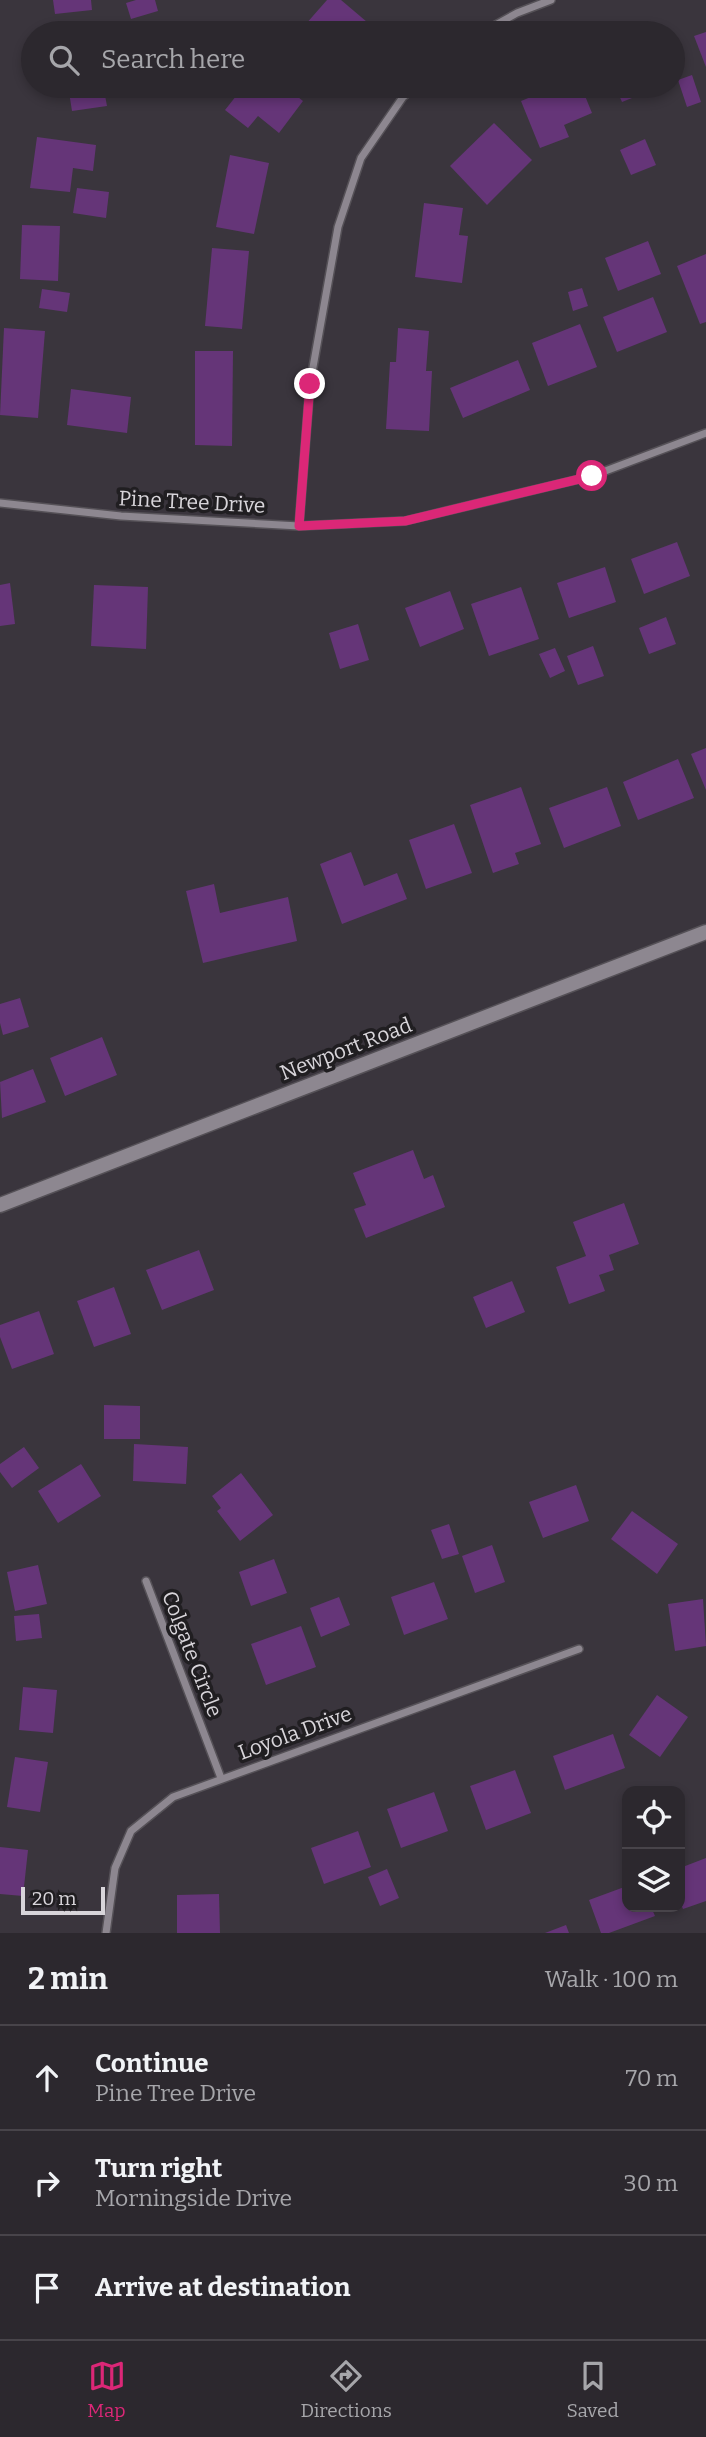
<!DOCTYPE html>
<meta charset="utf-8">
<style>
:root{--surface:#2c282e;--page:#38343a;--text:#f1f3f6;--muted:#a6a6aa;--line:#48444a;--accent:#db2777}
body{margin:0;font-family:Bitter,serif;background:var(--page);color:var(--text)}
.controls{position:absolute;right:21px;bottom:21px;display:grid;overflow:hidden;border-radius:14px;box-shadow:0 4px 10px #0003}
.controls button{width:63px;height:63px;display:grid;place-items:center;padding:0;border:0;border-bottom:2px solid var(--line);background:var(--surface);color:var(--text);font:35px sans-serif}
.scale{position:absolute;left:21px;bottom:18px;width:84px;box-sizing:border-box;padding-left:7px;border:4px solid #d8d5da;border-top:0;font-size:19px;line-height:24px;white-space:nowrap;color:#d8d5da;-webkit-text-stroke:5px #201e21;paint-order:stroke}
.stop{position:absolute;width:21px;height:21px;margin:-16px;border:5px solid #db2777;border-radius:50%;background:#fff}
.stop.end{background:#db2777;border-color:#fff;box-shadow:0 2px 7px #0008}
.list{margin:0;padding:0;list-style:none}
h2{display:flex;justify-content:space-between;align-items:center;height:91px;margin:0;padding:0 28px;font-size:30px}
h2 small{font-size:23px;font-weight:400;color:var(--muted)}
.list li{display:grid;grid-template-columns:46px 1fr auto;gap:21px;align-items:center;box-sizing:border-box;height:105px;padding:0 28px;border-top:2px solid var(--line)}
.list b{display:block;font-size:26px;white-space:nowrap}
.list p{margin:0;font-size:23px;white-space:nowrap;color:var(--muted)}
.list em{font-size:23px;font-style:normal;color:var(--muted)}
.icon{flex:none;width:38px;height:38px;fill:none;stroke:currentColor;stroke-width:2;stroke-linecap:round;stroke-linejoin:round}
.map{position:relative;flex:none;width:706px;height:1933px;overflow:hidden}
.search{position:absolute;background:var(--surface);box-shadow:0 4px 10px #0003;left:21px;right:21px;top:21px;height:77px;display:flex;align-items:center;gap:18px;box-sizing:border-box;padding:0 24px;border-radius:38px;color:var(--muted);font-size:26px}
.sheet{height:406px;background:var(--surface)}
nav{display:flex;justify-content:space-around;align-items:center;box-sizing:border-box;height:98px;border-top:2px solid var(--line);background:var(--surface);font-size:19px;color:var(--muted)}
nav a{display:grid;justify-items:center;gap:4px}
nav .on{color:var(--accent)}
.map>svg:first-child{display:block}
.building{fill:#653578}
.lines{fill:none;stroke-linecap:round;stroke-linejoin:round}
.street-casing{stroke:#555157;stroke-width:10}
.secondary-casing{stroke:#555157;stroke-width:17}
.street{stroke:#8d8790;stroke-width:7}
.secondary{stroke:#8d8790;stroke-width:14}
.route{stroke:#db2777;stroke-width:9}
.labels{text-anchor:middle;stroke-width:7;stroke-linejoin:round;paint-order:stroke}
.street-label{font-size:21px;fill:#d8d5da;stroke:#201e21}
</style>
<div class="map">
<svg width="706" height="1933" viewBox="0 0 706 1933">
<rect width="100%" height="100%" fill="#3a353d"/>
<g class="building">
<path d="M 53,0 L 91,0 L 92,10 L 55,14 Z"/>
<path d="M 136,0 L 155,0 L 158,11 L 131,19 L 126,3 Z"/>
<path d="M 327,0 L 341,0 L 367,22 L 357,33 L 298,33 Z"/>
<path d="M 706,32 L 706,67 L 694,36 Z"/>
<path d="M 692,75 L 701,102 L 687,107 L 678,80 Z"/>
<path d="M 52,86 L 88,86 L 89,92 L 104,90 L 107,106 L 72,111 L 69,92 L 53,95 Z"/>
<path d="M 244,86 L 284,86 L 303,101 L 279,133 L 258,116 L 248,128 L 225,110 Z"/>
<path d="M 558,86 L 581,86 L 592,113 L 564,125 L 569,137 L 540,148 L 521,101 Z"/>
<path d="M 615,86 L 662,86 L 622,102 Z"/>
<path d="M 494,123 L 532,160 L 487,205 L 450,166 Z"/>
<path d="M 37,137 L 96,145 L 93,171 L 73,168 L 70,192 L 30,188 Z"/>
<path d="M 645,139 L 656,165 L 631,175 L 620,150 Z"/>
<path d="M 230,155 L 269,163 L 254,234 L 216,227 Z"/>
<path d="M 77,188 L 109,192 L 106,218 L 73,213 Z"/>
<path d="M 424,203 L 463,208 L 459,235 L 468,236 L 462,283 L 415,277 Z"/>
<path d="M 22,225 L 60,226 L 58,281 L 20,279 Z"/>
<path d="M 648,241 L 661,274 L 618,291 L 605,258 Z"/>
<path d="M 212,248 L 249,251 L 242,329 L 205,326 Z"/>
<path d="M 706,254 L 706,322 L 700,324 L 677,266 Z"/>
<path d="M 582,288 L 588,306 L 573,311 L 568,292 Z"/>
<path d="M 42,289 L 70,293 L 67,312 L 39,308 Z"/>
<path d="M 653,297 L 667,332 L 617,352 L 603,317 Z"/>
<path d="M 580,324 L 597,367 L 548,386 L 532,343 Z"/>
<path d="M 4,328 L 45,331 L 38,418 L 0,415 Z"/>
<path d="M 398,328 L 429,331 L 426,371 L 432,371 L 429,431 L 386,429 L 390,362 L 396,362 Z"/>
<path d="M 195,351 L 233,351 L 232,446 L 195,445 Z"/>
<path d="M 518,360 L 530,390 L 463,418 L 450,388 Z"/>
<path d="M 71,389 L 131,397 L 127,433 L 67,425 Z"/>
<path d="M 677,542 L 690,576 L 644,594 L 631,559 Z"/>
<path d="M 605,567 L 616,602 L 569,618 L 557,583 Z"/>
<path d="M 10,583 L 15,624 L 0,626 L 0,585 Z"/>
<path d="M 94,585 L 148,587 L 146,649 L 91,646 Z"/>
<path d="M 521,587 L 539,639 L 489,656 L 471,604 Z"/>
<path d="M 450,591 L 464,629 L 420,647 L 405,608 Z"/>
<path d="M 666,617 L 676,644 L 649,654 L 639,628 Z"/>
<path d="M 358,624 L 369,660 L 340,669 L 329,633 Z"/>
<path d="M 593,646 L 604,676 L 578,685 L 567,656 Z"/>
<path d="M 555,648 L 565,671 L 550,678 L 539,654 Z"/>
<path d="M 706,748 L 706,790 L 691,754 Z"/>
<path d="M 678,759 L 694,798 L 638,820 L 623,782 Z"/>
<path d="M 521,787 L 541,844 L 515,853 L 519,864 L 493,873 L 470,805 Z"/>
<path d="M 607,787 L 621,826 L 564,848 L 549,808 Z"/>
<path d="M 454,824 L 472,873 L 426,889 L 409,840 Z"/>
<path d="M 351,852 L 364,886 L 397,873 L 407,899 L 342,924 L 320,864 Z"/>
<path d="M 214,884 L 220,913 L 288,897 L 297,941 L 203,963 L 186,891 Z"/>
<path d="M 20,998 L 29,1027 L 3,1035 L 0,1023 L 0,1004 Z"/>
<path d="M 102,1037 L 117,1075 L 65,1096 L 50,1058 Z"/>
<path d="M 33,1069 L 46,1102 L 2,1118 L 0,1082 Z"/>
<path d="M 413,1150 L 424,1179 L 433,1175 L 445,1207 L 366,1238 L 354,1209 L 366,1205 L 353,1173 Z"/>
<path d="M 624,1203 L 639,1244 L 609,1255 L 614,1270 L 599,1275 L 605,1291 L 569,1304 L 556,1267 L 586,1256 L 573,1222 Z"/>
<path d="M 199,1250 L 214,1290 L 162,1310 L 146,1270 Z"/>
<path d="M 512,1281 L 525,1312 L 486,1328 L 473,1297 Z"/>
<path d="M 114,1287 L 131,1334 L 94,1347 L 77,1301 Z"/>
<path d="M 39,1311 L 54,1354 L 12,1369 L 0,1337 L 0,1325 Z"/>
<path d="M 104,1405 L 140,1406 L 140,1439 L 104,1439 Z"/>
<path d="M 134,1444 L 188,1447 L 186,1484 L 133,1481 Z"/>
<path d="M 24,1447 L 39,1468 L 12,1488 L 0,1472 L 0,1464 Z"/>
<path d="M 81,1464 L 101,1496 L 58,1523 L 38,1491 Z"/>
<path d="M 241,1473 L 273,1515 L 240,1541 L 217,1511 L 221,1508 L 212,1496 Z"/>
<path d="M 576,1485 L 589,1521 L 543,1538 L 529,1502 Z"/>
<path d="M 632,1511 L 678,1544 L 657,1574 L 611,1539 Z"/>
<path d="M 449,1524 L 459,1554 L 442,1559 L 431,1530 Z"/>
<path d="M 492,1545 L 505,1582 L 475,1593 L 462,1556 Z"/>
<path d="M 274,1559 L 287,1593 L 251,1606 L 239,1572 Z"/>
<path d="M 38,1565 L 47,1604 L 15,1611 L 7,1572 Z"/>
<path d="M 434,1582 L 448,1619 L 404,1635 L 391,1597 Z"/>
<path d="M 339,1597 L 350,1625 L 321,1637 L 310,1608 Z"/>
<path d="M 703,1599 L 706,1646 L 675,1651 L 668,1604 Z"/>
<path d="M 39,1614 L 42,1638 L 16,1641 L 14,1616 Z"/>
<path d="M 301,1626 L 316,1667 L 266,1685 L 251,1644 Z"/>
<path d="M 23,1687 L 57,1690 L 53,1733 L 19,1730 Z"/>
<path d="M 657,1695 L 688,1717 L 660,1757 L 629,1735 Z"/>
<path d="M 613,1734 L 625,1768 L 565,1790 L 553,1756 Z"/>
<path d="M 15,1757 L 48,1762 L 40,1812 L 7,1807 Z"/>
<path d="M 515,1770 L 531,1813 L 486,1830 L 470,1786 Z"/>
<path d="M 434,1792 L 448,1831 L 401,1848 L 387,1809 Z"/>
<path d="M 358,1831 L 371,1867 L 324,1884 L 311,1848 Z"/>
<path d="M 0,1847 L 28,1850 L 23,1896 L 0,1894 Z"/>
<path d="M 706,1858 L 706,1901 L 683,1909 L 680,1902 L 680,1868 Z"/>
<path d="M 387,1869 L 399,1898 L 380,1906 L 368,1877 Z"/>
<path d="M 627,1886 L 627,1907 L 651,1907 L 655,1916 L 609,1933 L 601,1933 L 589,1900 Z"/>
<path d="M 219,1894 L 220,1933 L 177,1933 L 177,1895 Z"/>
<path d="M 566,1925 L 569,1933 L 545,1933 Z"/>
</g>
<g class="lines">
<defs>
<g id="street">
<path d="M 481,33 L 517,13 L 551,0"/>
<path d="M 0,503 L 121,516 L 299,526 L 405,521 L 592,476 L 706,433"/>
<path d="M 299,526 L 310,384 L 338,227 L 361,158 L 403,97 L 416,86"/>
<path d="M 146,1581 L 221,1778"/>
<path d="M 106,1933 L 115,1868 L 131,1831 L 173,1797 L 579,1649"/>
</g>
<path id="secondary" d="M 0,1205 L 706,932"/>
</defs>
<use href="#street" class="street-casing"/>
<use href="#secondary" class="secondary-casing"/>
<use href="#street" class="street"/>
<use href="#secondary" class="secondary"/>
</g>
<g class="lines">
<path class="route" d="M 310,384 L 299,526 L 405,521 L 592,476"/>
</g>
<g class="labels">
<g class="street-label">
<text transform="translate(192 502) rotate(3)" y="7">Pine Tree Drive</text>
<text transform="translate(346 1049) rotate(-21)" y="7">Newport Road</text>
<text transform="translate(192 1654) rotate(69)" y="7">Colgate Circle</text>
<text transform="translate(295 1733) rotate(-20)" y="7">Loyola Drive</text>
</g>
</g>
</svg>
<div class="controls">
<button><svg class="icon" aria-label="locate" viewBox="0 0 24 24"><circle cx="12" cy="12" r="6"/><path d="M12 2v4M12 18v4M2 12h4M18 12h4"/></svg></button>
<button><svg class="icon" aria-label="layers" viewBox="0 0 24 24"><path d="M12 4l9 5-9 5-9-5zM3 14l9 5 9-5"/></svg></button>
</div>
<div class="scale">20 m</div>
<div class="stop" style="left:592px;top:476px"></div>
<div class="stop end" style="left:310px;top:384px"></div>
<div class="search"><svg class="icon" aria-label="search" viewBox="0 0 24 24"><circle cx="10" cy="10" r="6"/><path d="M15 15l6 6"/></svg>Search here</div>
</div>
<section class="sheet">
<h2>2 min<small>Walk · 100 m</small></h2>
<ul class="list">
<li><svg class="icon" aria-label="ahead" viewBox="0 0 24 24"><path d="M12 20V5M6 11l6-6 6 6"/></svg><div><b>Continue</b><p>Pine Tree Drive</p></div><em>70 m</em></li>
<li><svg class="icon" aria-label="right" viewBox="0 0 24 24"><path d="M7 20v-9h11M14 6l5 5-5 5"/></svg><div><b>Turn right</b><p>Morningside Drive</p></div><em>30 m</em></li>
<li><svg class="icon" aria-label="arrive" viewBox="0 0 24 24"><path d="M6 21V4h12l-3 4 3 4H6"/></svg><div><b>Arrive at destination</b></div></li>
</ul>
</section>
<nav>
<a class="on"><svg class="icon" aria-label="map" viewBox="0 0 24 24"><path d="M3 6l6-2 6 2 6-2v14l-6 2-6-2-6 2zM9 4v14M15 6v14"/></svg>Map</a>
<a><svg class="icon" aria-label="directions" viewBox="0 0 24 24"><path d="M12 3l9 9-9 9-9-9zM9 14v-3h6M13 9l2 2-2 2"/></svg>Directions</a>
<a><svg class="icon" aria-label="saved" viewBox="0 0 24 24"><path d="M7 4h10v16l-5-4-5 4z"/></svg>Saved</a>
</nav>
